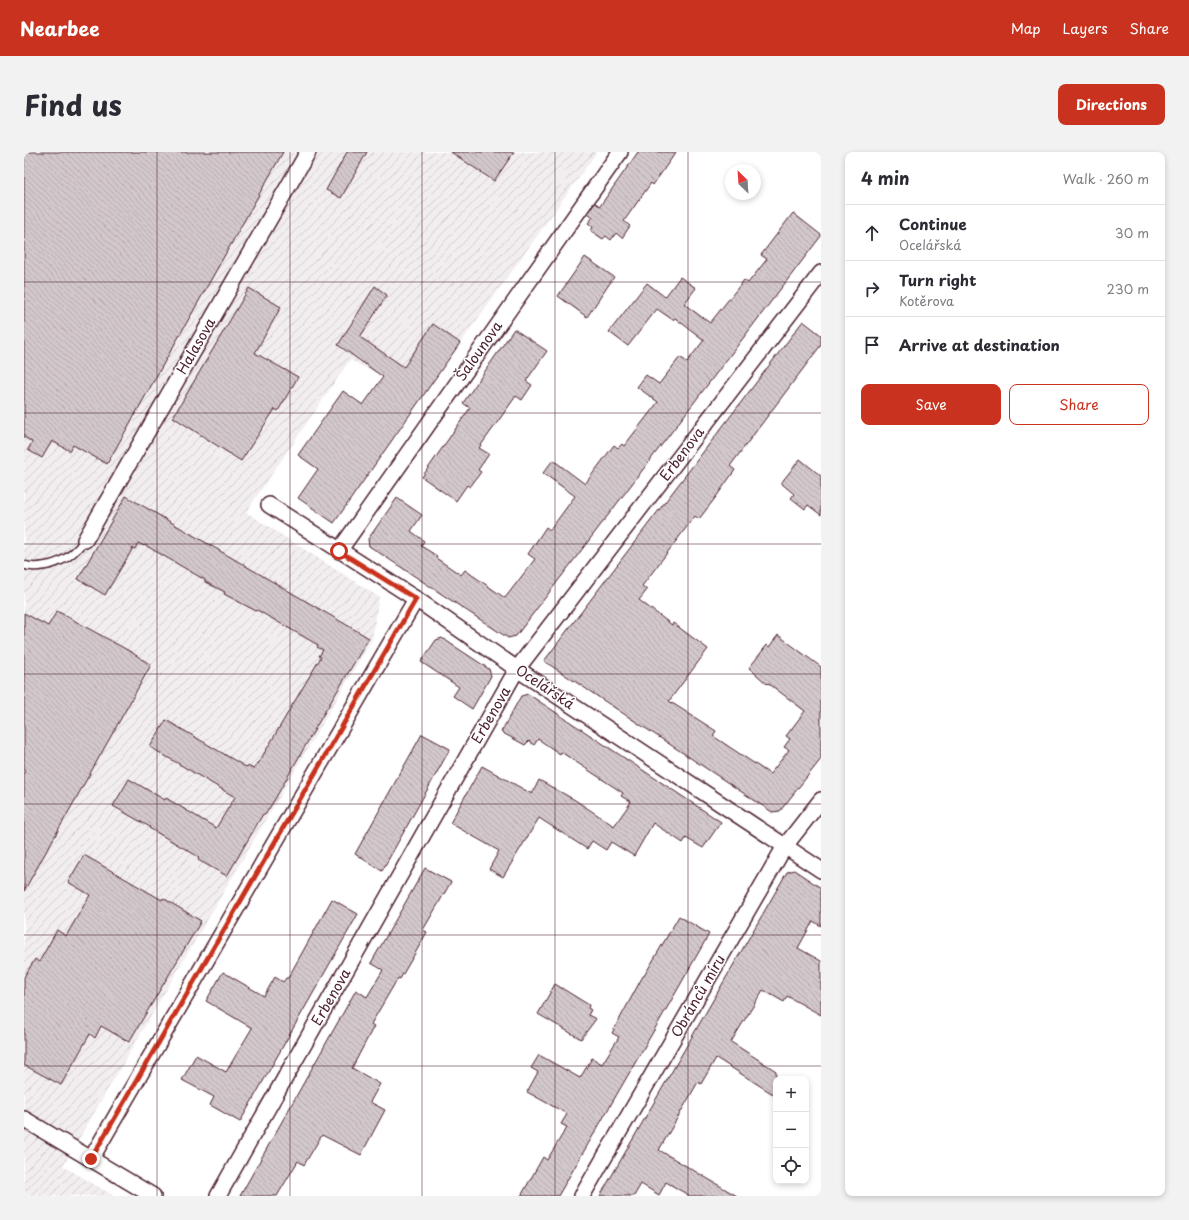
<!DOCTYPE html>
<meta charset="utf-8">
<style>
:root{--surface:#fff;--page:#f2f2f3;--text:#2b2b33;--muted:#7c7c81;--line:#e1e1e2;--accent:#c8321e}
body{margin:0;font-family:"Playpen Sans",sans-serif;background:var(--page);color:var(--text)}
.controls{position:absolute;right:12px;bottom:12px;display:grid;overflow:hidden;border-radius:8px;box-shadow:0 2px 6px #0003}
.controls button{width:36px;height:36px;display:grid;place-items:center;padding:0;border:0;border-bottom:1px solid var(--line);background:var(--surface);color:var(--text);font:20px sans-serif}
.compass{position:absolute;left:701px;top:12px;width:36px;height:36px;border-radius:50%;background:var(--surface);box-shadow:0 2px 6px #0003;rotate:335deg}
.stop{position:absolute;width:12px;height:12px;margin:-9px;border:3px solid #c8321e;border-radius:50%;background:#fff}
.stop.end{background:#c8321e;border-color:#fff;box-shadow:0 1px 4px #0008}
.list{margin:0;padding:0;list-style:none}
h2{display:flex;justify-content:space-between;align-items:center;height:52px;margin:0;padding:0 16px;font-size:17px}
h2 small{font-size:13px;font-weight:400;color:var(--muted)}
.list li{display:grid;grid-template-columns:26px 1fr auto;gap:12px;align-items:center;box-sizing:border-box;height:56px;padding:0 16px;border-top:1px solid var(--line)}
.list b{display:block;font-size:15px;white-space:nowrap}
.list p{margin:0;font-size:13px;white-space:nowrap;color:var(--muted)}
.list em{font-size:13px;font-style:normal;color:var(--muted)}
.actions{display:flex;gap:8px;padding:12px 16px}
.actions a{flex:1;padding:9px 0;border:1px solid var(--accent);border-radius:8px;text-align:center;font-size:14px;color:var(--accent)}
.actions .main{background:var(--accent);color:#fff}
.icon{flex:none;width:22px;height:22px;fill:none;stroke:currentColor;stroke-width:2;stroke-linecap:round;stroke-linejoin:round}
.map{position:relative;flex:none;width:797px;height:1044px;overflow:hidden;border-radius:8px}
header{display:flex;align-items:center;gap:24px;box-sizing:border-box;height:56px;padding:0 20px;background:var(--accent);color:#fff}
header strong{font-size:19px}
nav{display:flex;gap:22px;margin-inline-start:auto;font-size:14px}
.intro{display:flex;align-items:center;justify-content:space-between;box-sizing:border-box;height:96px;padding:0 24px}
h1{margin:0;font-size:28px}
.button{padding:10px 18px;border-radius:8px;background:var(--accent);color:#fff;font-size:14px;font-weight:700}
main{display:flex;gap:24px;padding:0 24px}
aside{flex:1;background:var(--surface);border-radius:8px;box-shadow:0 2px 6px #0003}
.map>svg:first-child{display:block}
.industrial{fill:url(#industrial-furrows)}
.building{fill:url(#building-back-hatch);stroke:#4a1f2b}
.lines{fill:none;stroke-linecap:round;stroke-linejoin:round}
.service-casing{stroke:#4a1f2b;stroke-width:10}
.minor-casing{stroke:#4a1f2b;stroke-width:18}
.service{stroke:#fff;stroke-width:7}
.minor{stroke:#fff;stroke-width:15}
.route{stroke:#c8321e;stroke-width:5}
.grid{fill:none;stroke:#4a1f2b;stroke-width:1;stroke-opacity:0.55}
.labels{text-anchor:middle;stroke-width:3;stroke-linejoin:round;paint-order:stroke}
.street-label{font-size:14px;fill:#4a1f2b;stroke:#fff}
</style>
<header>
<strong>Nearbee</strong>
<nav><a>Map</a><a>Layers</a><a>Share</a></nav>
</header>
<div class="intro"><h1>Find us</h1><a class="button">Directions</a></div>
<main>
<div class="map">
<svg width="797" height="1044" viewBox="0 0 797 1044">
<defs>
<pattern id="industrial-furrows" width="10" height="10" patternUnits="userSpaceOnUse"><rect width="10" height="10" fill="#f2eeef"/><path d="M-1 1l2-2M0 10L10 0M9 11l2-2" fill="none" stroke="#d1cccd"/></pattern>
<pattern id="building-back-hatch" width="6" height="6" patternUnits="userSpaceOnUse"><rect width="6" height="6" fill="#d2c7cb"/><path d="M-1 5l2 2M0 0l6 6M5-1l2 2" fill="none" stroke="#b6aaae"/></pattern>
</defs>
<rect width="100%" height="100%" fill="#fff"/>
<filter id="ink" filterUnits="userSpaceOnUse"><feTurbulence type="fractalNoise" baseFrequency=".025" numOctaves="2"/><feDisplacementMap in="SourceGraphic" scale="8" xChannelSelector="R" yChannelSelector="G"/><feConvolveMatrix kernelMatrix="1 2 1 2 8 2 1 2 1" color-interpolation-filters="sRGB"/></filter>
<g filter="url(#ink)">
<path class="industrial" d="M 0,0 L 573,0 L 395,249 L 355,222 L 326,208 L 222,360 L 355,445 L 348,487 L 39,1014 L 90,1044 L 0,1044 Z"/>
<g class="building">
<path d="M 0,0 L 259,0 L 83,312 L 49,293 L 46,299 L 28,289 L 18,306 L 4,298 L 8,290 L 0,285 Z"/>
<path d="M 323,0 L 343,0 L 317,46 L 302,38 Z"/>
<path d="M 427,0 L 490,0 L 470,29 Z"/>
<path d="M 614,0 L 652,0 L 629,33 L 627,31 L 600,69 L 606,74 L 598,86 L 592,81 L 587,88 L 582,84 L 579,87 L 567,79 L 569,75 L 564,71 L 569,65 L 564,61 L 571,51 L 576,54 Z"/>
<path d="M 769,61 L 797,83 L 797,84 L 492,484 L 484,486 L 345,394 L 344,387 L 373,346 L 398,363 L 387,379 L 400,389 L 397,394 L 413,404 L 412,406 L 437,423 L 441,418 L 481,446 L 511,407 L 504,402 L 522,375 L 526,378 L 551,344 L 519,321 L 529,308 L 561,332 L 590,293 L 594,296 L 598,292 L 600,294 L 634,250 L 613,235 L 622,223 L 635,232 L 656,205 L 663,210 L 680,188 L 651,166 L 649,168 L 633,157 L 604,194 L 585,180 L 623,131 L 641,145 L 656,125 L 672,136 L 660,152 L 686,171 L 720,128 L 724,131 L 743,107 L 737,103 Z"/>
<path d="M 561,105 L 590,125 L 563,165 L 534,144 Z"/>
<path d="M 351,134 L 363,143 L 336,185 L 380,215 L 409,172 L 436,191 L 310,371 L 274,346 L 294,317 L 274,303 L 319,239 L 339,253 L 359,225 L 314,193 Z"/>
<path d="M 225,136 L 257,155 L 231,201 L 274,225 L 254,259 L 251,257 L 217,309 L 149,265 Z"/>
<path d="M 779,169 L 797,183 L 797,193 L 706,314 L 711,318 L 692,345 L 675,367 L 671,364 L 618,434 L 623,438 L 615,448 L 648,473 L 649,471 L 684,497 L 645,549 L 692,579 L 689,584 L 746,622 L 765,598 L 760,595 L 766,587 L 762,584 L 781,559 L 744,531 L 743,532 L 725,516 L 743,493 L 745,495 L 754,483 L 797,515 L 797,607 L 756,659 L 748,660 L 520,509 Z"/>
<path d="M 490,177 L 523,199 L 502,229 L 508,233 L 498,248 L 492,244 L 455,296 L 465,302 L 454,318 L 457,320 L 446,335 L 443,333 L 432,349 L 398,325 L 446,256 L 439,251 Z"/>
<path d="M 776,307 L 797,324 L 797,363 L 784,353 L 781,357 L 767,346 L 770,342 L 757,331 Z"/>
<path d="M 102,344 L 345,486 L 296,568 L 251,647 L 241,663 L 239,662 L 203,724 L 174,708 L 175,705 L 125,676 L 126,675 L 89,654 L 105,627 L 141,648 L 142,646 L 192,676 L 211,645 L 126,595 L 142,568 L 222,615 L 223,614 L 230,617 L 233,611 L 234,612 L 269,552 L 297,505 L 295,504 L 299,498 L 293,495 L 294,493 L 233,458 L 232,459 L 200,442 L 201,440 L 181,430 L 181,428 L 121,393 L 120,394 L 114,391 L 111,397 L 109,396 L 81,443 L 54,427 Z"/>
<path d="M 33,459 L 107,500 L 127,513 L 0,739 L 0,461 L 24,474 Z"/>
<path d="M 418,486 L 465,517 L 467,524 L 448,557 L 429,544 L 435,535 L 397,510 L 412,488 Z"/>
<path d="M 504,542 L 697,670 L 679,696 L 662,686 L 659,691 L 629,671 L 610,704 L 587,690 L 582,698 L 568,689 L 563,697 L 515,666 L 479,725 L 465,717 L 475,699 L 426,671 L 458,614 L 508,642 L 515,628 L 551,648 L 590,674 L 607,650 L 597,644 L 599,641 L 537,600 L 536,602 L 514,587 L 510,593 L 505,589 L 501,593 L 477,580 L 497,544 Z"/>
<path d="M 398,582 L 426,597 L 358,719 L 331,702 Z"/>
<path d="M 60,703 L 138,748 L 139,746 L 177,769 L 105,890 L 77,874 L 71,886 L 66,882 L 37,933 L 0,913 L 0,825 L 11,807 L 15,810 L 33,778 L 42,784 L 66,743 L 44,730 Z"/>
<path d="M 401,716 L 427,730 L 399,778 L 403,780 L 393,798 L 376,827 L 374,826 L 347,872 L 350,874 L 328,916 L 356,932 L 346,950 L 361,958 L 337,1003 L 298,983 L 280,1013 L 274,1009 L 253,1044 L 216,1044 L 332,838 L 343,845 L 359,818 L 347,811 Z"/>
<path d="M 770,718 L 797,736 L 797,774 L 789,769 L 774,796 L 797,809 L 797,863 L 763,844 L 760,850 L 739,838 L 707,890 L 752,919 L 752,944 L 692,906 L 677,932 L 674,930 L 635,998 L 713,1044 L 666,1044 L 642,1030 L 635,1043 L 617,1032 L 610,1044 L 576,1044 L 763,720 Z"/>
<path d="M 308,747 L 334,762 L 216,970 L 186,953 L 190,945 L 158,928 L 172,903 L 202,920 L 228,876 L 182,849 L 199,820 L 240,844 L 251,825 L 259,830 L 262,826 L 264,826 Z"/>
<path d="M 655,764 L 685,782 L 651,842 L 534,1044 L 497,1044 L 519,1005 L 523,1008 L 543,975 L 537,972 L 543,962 L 503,940 L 514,920 L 507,916 L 515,903 L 556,926 L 568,906 L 578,912 L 595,885 L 588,881 L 619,824 L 620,824 Z"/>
<path d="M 531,832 L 565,853 L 564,856 L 567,858 L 564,863 L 572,867 L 557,887 L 514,862 Z"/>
</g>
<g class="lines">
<defs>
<path id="service" d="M 0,413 C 11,417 30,413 40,407 C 49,403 55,395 61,388"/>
<g id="minor">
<path d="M 245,353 L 392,447 L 493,517 L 797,718"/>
<path d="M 61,388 L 284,0"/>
<path d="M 315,399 L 596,0"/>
<path d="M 0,967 L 129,1044"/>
<path d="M 67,1007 L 392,447"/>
<path d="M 194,1044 L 493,517 L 797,121"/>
<path d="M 558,1044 L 761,694 L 797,648"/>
</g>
</defs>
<use href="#service" class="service-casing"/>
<use href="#minor" class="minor-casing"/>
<use href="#service" class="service"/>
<use href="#minor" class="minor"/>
</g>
</g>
<g class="lines" filter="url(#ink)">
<path class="route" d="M 67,1007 L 392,447 L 315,399"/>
</g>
<path class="grid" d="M 133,0 L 133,1044M 266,0 L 266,1044M 398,0 L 398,1044M 531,0 L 531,1044M 664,0 L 664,1044M 0,130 L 797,130M 0,261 L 797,261M 0,392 L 797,392M 0,522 L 797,522M 0,652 L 797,652M 0,783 L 797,783M 0,914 L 797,914"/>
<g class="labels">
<g class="street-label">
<text transform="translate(172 194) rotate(-60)" y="5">Halasova</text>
<text transform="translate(455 199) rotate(-55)" y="5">Šalounova</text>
<text transform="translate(658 302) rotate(-53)" y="5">Erbenova</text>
<text transform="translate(521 535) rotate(34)" y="5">Ocelářská</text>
<text transform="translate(467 563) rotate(-60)" y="5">Erbenova</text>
<text transform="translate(674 844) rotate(-60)" y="5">Obránců míru</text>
<text transform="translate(307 845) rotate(-60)" y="5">Erbenova</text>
</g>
</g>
</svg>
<div class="controls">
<button>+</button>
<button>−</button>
<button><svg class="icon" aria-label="locate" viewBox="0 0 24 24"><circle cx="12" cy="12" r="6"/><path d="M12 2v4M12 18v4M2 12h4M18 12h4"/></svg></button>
</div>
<svg class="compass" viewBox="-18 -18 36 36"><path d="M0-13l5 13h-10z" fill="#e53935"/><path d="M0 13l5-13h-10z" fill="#7c7c81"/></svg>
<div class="stop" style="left:315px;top:399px"></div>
<div class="stop end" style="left:67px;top:1007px"></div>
</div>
<aside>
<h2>4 min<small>Walk · 260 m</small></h2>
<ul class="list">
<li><svg class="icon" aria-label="ahead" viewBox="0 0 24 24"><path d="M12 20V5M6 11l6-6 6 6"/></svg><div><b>Continue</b><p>Ocelářská</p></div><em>30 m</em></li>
<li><svg class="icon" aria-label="right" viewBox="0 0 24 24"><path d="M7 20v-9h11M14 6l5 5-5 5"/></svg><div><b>Turn right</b><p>Kotěrova</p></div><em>230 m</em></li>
<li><svg class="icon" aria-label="arrive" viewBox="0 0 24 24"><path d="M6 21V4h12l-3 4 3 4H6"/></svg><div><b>Arrive at destination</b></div></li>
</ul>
<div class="actions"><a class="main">Save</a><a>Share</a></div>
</aside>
</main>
